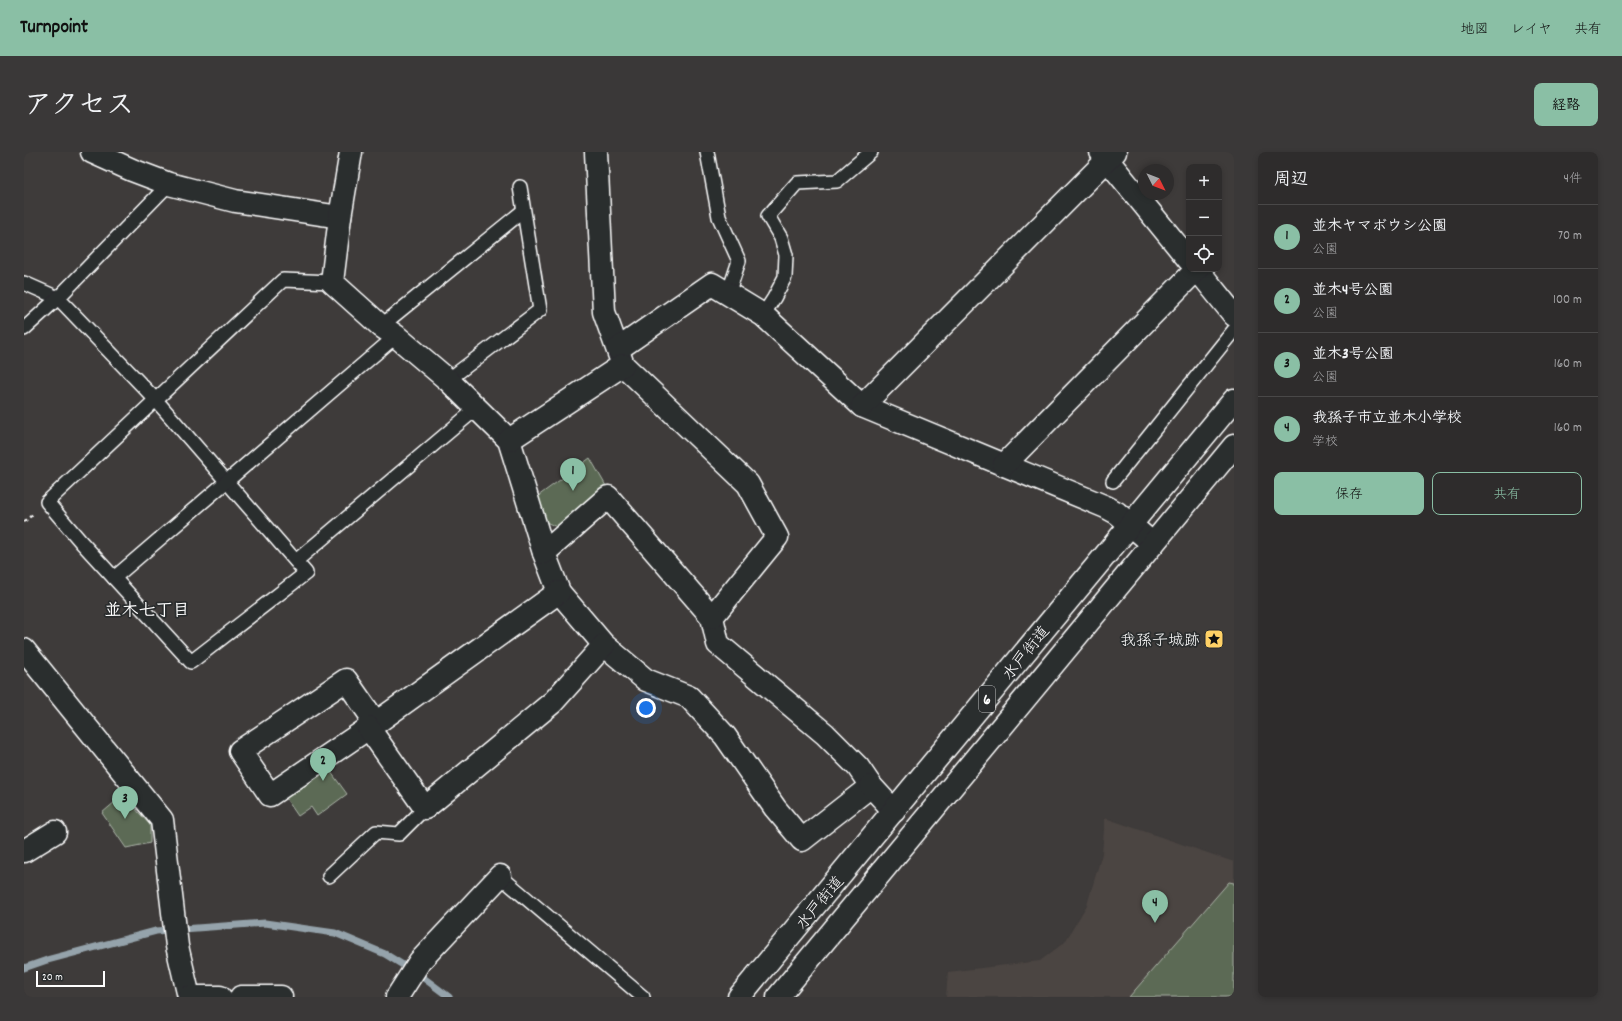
<!DOCTYPE html>
<html lang="ja">
<meta charset="utf-8">
<style>
:root{--surface:#2e2c2c;--page:#3a3838;--text:#f1f3f6;--muted:#a7a7a9;--line:#494848;--accent:#8abfa5}
body{margin:0;font-family:Dekko,"Klee One",sans-serif;background:var(--page);color:var(--text)}
.controls{position:absolute;right:12px;top:12px;display:grid;overflow:hidden;border-radius:8px;box-shadow:0 2px 6px #0003}
.controls button{width:36px;height:36px;display:grid;place-items:center;padding:0;border:0;border-bottom:1px solid var(--line);background:var(--surface);color:var(--text);font:20px sans-serif}
.compass{position:absolute;left:1114px;top:12px;width:36px;height:36px;border-radius:50%;background:var(--surface);box-shadow:0 2px 6px #0003;rotate:132deg}
.scale{position:absolute;left:12px;bottom:10px;width:69px;box-sizing:border-box;padding-left:4px;border:2px solid #fff;border-top:0;font-size:11px;line-height:14px;white-space:nowrap;color:#fff;-webkit-text-stroke:3px #2a2d2e;paint-order:stroke}
.you{position:absolute;left:622px;top:556px;width:14px;height:14px;margin:-10px;border:3px solid #fff;border-radius:50%;background:#1a73e8;box-shadow:0 0 0 6px #1a73e833}
.badge{display:grid;place-items:center;width:26px;height:26px;border-radius:50%;background:var(--accent);color:#111;font-size:13px;font-weight:700}
.pin{position:absolute;translate:-50% -33px;filter:drop-shadow(0 1px 2px #0008)}
.pin::after{content:'';position:absolute;top:21px;width:14px;height:12px;background:inherit;clip-path:polygon(0 0,100% 0,50% 100%)}
.list{margin:0;padding:0;list-style:none}
h2{display:flex;justify-content:space-between;align-items:center;height:52px;margin:0;padding:0 16px;font-size:17px}
h2 small{font-size:13px;font-weight:400;color:var(--muted)}
.list li{display:grid;grid-template-columns:26px 1fr auto;gap:12px;align-items:center;box-sizing:border-box;height:64px;padding:0 16px;border-top:1px solid var(--line)}
.list b{display:block;font-size:15px;white-space:nowrap}
.list p{margin:0;font-size:13px;white-space:nowrap;color:var(--muted)}
.list em{font-size:13px;font-style:normal;color:var(--muted)}
.actions{display:flex;gap:8px;padding:12px 16px}
.actions a{flex:1;padding:9px 0;border:1px solid var(--accent);border-radius:8px;text-align:center;font-size:14px;color:var(--accent)}
.actions .main{background:var(--accent);color:#111}
.icon{flex:none;width:22px;height:22px;fill:none;stroke:currentColor;stroke-width:2;stroke-linecap:round;stroke-linejoin:round}
.map{position:relative;flex:none;width:1210px;height:845px;overflow:hidden;border-radius:8px}
header{display:flex;align-items:center;gap:24px;box-sizing:border-box;height:56px;padding:0 20px;background:var(--accent);color:#111}
header strong{font-size:19px}
nav{display:flex;gap:22px;margin-inline-start:auto;font-size:14px}
.intro{display:flex;align-items:center;justify-content:space-between;box-sizing:border-box;height:96px;padding:0 24px}
h1{margin:0;font-size:28px}
.button{padding:10px 18px;border-radius:8px;background:var(--accent);color:#111;font-size:14px;font-weight:700}
main{display:flex;gap:24px;padding:0 24px}
aside{flex:1;background:var(--surface);border-radius:8px;box-shadow:0 2px 6px #0003}
.map>svg:first-child{display:block}
.built{fill:#4c4542}
.green{fill:#5b6b54;stroke:#adb5aa}
.lines{fill:none;stroke-linecap:round;stroke-linejoin:round}
.stream{stroke:#95a3ab;stroke-width:7}
.lane-casing{stroke:#fff;stroke-width:16}
.street-casing{stroke:#fff;stroke-width:25}
.highway-casing{stroke:#fff;stroke-width:25}
.path{stroke:#fff;stroke-width:2.5;stroke-dasharray:4 3;stroke-linecap:butt}
.lane{stroke:#2a2d2e;stroke-width:13}
.street{stroke:#2a2d2e;stroke-width:22}
.highway{stroke:#2a2d2e;stroke-width:22}
.labels{text-anchor:middle;stroke-width:3.5;stroke-linejoin:round;paint-order:stroke}
.shield{fill:#2a2d2e;stroke:#bfc0c0;stroke-width:1}
.shield-label{font-size:15px;font-weight:bold;fill:#fff}
.poi-label{font-size:16px;fill:#fff;stroke:#2a2d2e;text-anchor:end}
.street-label{font-size:16px;fill:#fff;stroke:#2a2d2e}
.neighbourhood-label{font-size:17px;font-weight:bold;fill:#fff;stroke:#2a2d2e}
</style>
<header>
<strong>Turnpoint</strong>
<nav><a>地図</a><a>レイヤ</a><a>共有</a></nav>
</header>
<div class="intro"><h1>アクセス</h1><a class="button">経路</a></div>
<main>
<div class="map">
<svg width="1210" height="845" viewBox="0 0 1210 845">
<rect width="100%" height="100%" fill="#3e3b3a"/>
<filter id="ink" filterUnits="userSpaceOnUse"><feTurbulence type="fractalNoise" baseFrequency=".025" numOctaves="2"/><feDisplacementMap in="SourceGraphic" scale="8" xChannelSelector="R" yChannelSelector="G"/><feConvolveMatrix kernelMatrix="1 2 1 2 8 2 1 2 1" color-interpolation-filters="sRGB"/></filter>
<g filter="url(#ink)">
<path class="built" d="M 1081,666 L 1210,710 L 1210,845 L 922,845 L 924,820 L 1016,809 L 1041,790 L 1063,753 L 1078,702 Z"/>
<g class="green">
<path d="M 566,306 L 582,334 L 535,376 L 522,370 L 514,344 Z"/>
<path d="M 304,616 L 323,642 L 293,664 L 287,655 L 274,664 L 261,645 Z"/>
<path d="M 99,643 L 126,673 L 126,691 L 102,696 L 78,661 Z"/>
<path d="M 1205,730 L 1210,731 L 1210,845 L 1105,845 Z"/>
</g>
<g class="lines">
<path class="stream" d="M 0,816 L 23,808 L 132,779 L 241,771 L 311,781 L 361,802 L 397,824 L 425,845"/>
<defs>
<g id="lane">
<path d="M 683,0 L 695,65 L 715,109 L 704,142"/>
<path d="M 0,131 L 34,146 L 131,247 L 282,421 L 167,510 L 58,391 L 23,350 L 259,128 L 308,130"/>
<path d="M 739,163 L 750,146 L 761,125 L 762,103 L 757,86 L 744,64 L 773,31 L 813,29 L 847,0"/>
<path d="M 357,174 L 499,59"/>
<path d="M 0,177 L 34,146 L 145,32"/>
<path d="M 424,228 L 516,158 L 496,35"/>
<path d="M 1089,329 L 1210,178"/>
<path d="M 272,409 L 453,256"/>
<path d="M 90,426 L 372,184"/>
<path d="M 305,724 L 352,680 L 375,682 L 401,656"/>
<path d="M 476,724 L 619,845"/>
</g>
<g id="street">
<path d="M 68,0 L 108,18 L 145,32 L 211,49 L 316,65"/>
<path d="M 327,0 L 316,65 L 308,130 L 357,174 L 372,184 L 424,228 L 485,288 L 520,401 L 535,440 L 580,493 L 622,528 L 665,545 L 701,584 L 751,656 L 778,688 L 847,634 L 834,615 L 801,582 L 694,492 L 688,465 L 753,385 L 724,332 L 599,213 L 580,160 L 572,0"/>
<path d="M 1077,0 L 1165,108"/>
<path d="M 1173,117 L 1210,163"/>
<path d="M 594,197 L 688,132 L 739,163 L 838,254 L 1082,355 L 1093,361 L 1129,392"/>
<path d="M 838,254 L 1091,0"/>
<path d="M 485,288 L 599,213"/>
<path d="M 980,313 L 1173,117"/>
<path d="M 520,401 L 584,345 L 688,465"/>
<path d="M 0,498 L 138,668 L 153,794 L 165,845"/>
<path d="M 352,571 L 322,528 L 216,599 L 246,643 L 352,571 L 535,440"/>
<path d="M 344,575 L 401,656 L 529,550 L 580,493"/>
<path d="M 847,634 L 870,659"/>
<path d="M 0,699 L 31,680"/>
<path d="M 165,845 L 196,845"/>
<path d="M 217,845 L 257,845"/>
<path d="M 373,845 L 396,809 L 476,724"/>
</g>
<g id="highway">
<path d="M 715,845 L 1210,248"/>
<path d="M 754,845 L 1210,294"/>
</g>
</defs>
<use href="#lane" class="lane-casing"/>
<use href="#street" class="street-casing"/>
<use href="#highway" class="highway-casing"/>
<path class="path" d="M 0,370 L 9,362"/>
<use href="#lane" class="lane"/>
<use href="#street" class="street"/>
<use href="#highway" class="highway"/>
</g>
</g>
<defs>
<symbol id="sight-square" viewBox="-11 -11 22 22"><rect x="-9" y="-9" width="18" height="18" rx="4" fill="#ffd166" stroke="#2a2d2e"/><path d="M0-6L1.8-2.2L6-1.7L2.9 1.2L3.7 5.4L0 3.3L-3.7 5.4L-2.9 1.2L-6-1.7L-1.8-2.2Z" fill="#111"/></symbol>
</defs>
<g fill-rule="evenodd">
<use href="#sight-square" x="1179" y="476" width="22" height="22"/>
</g>
<g class="labels">
<rect class="shield" x="955" y="534" width="16" height="26" rx="3"/>
<g class="shield-label">
<text x="963" y="552">6</text>
</g>
<g class="poi-label">
<text x="1176" y="493">我孫子城跡</text>
</g>
<g class="street-label">
<text transform="translate(1001 500) rotate(-51)" y="6">水戸街道</text>
<text transform="translate(795 750) rotate(-50)" y="6">水戸街道</text>
</g>
<g class="neighbourhood-label">
<text x="123" y="463">並木七丁目</text>
</g>
</g>
</svg>
<div class="controls">
<button>+</button>
<button>−</button>
<button><svg class="icon" aria-label="locate" viewBox="0 0 24 24"><circle cx="12" cy="12" r="6"/><path d="M12 2v4M12 18v4M2 12h4M18 12h4"/></svg></button>
</div>
<svg class="compass" viewBox="-18 -18 36 36"><path d="M0-13l5 13h-10z" fill="#e53935"/><path d="M0 13l5-13h-10z" fill="#a7a7a9"/></svg>
<div class="scale">20 m</div>
<div class="you"></div>
<div class="pin badge" style="left:549px;top:339px">1</div>
<div class="pin badge" style="left:299px;top:629px">2</div>
<div class="pin badge" style="left:101px;top:667px">3</div>
<div class="pin badge" style="left:1131px;top:771px">4</div>
</div>
<aside>
<h2>周辺<small>4件</small></h2>
<ul class="list">
<li><span class="badge">1</span><div><b>並木ヤマボウシ公園</b><p>公園</p></div><em>70 m</em></li>
<li><span class="badge">2</span><div><b>並木4号公園</b><p>公園</p></div><em>100 m</em></li>
<li><span class="badge">3</span><div><b>並木3号公園</b><p>公園</p></div><em>160 m</em></li>
<li><span class="badge">4</span><div><b>我孫子市立並木小学校</b><p>学校</p></div><em>160 m</em></li>
</ul>
<div class="actions"><a class="main">保存</a><a>共有</a></div>
</aside>
</main>
